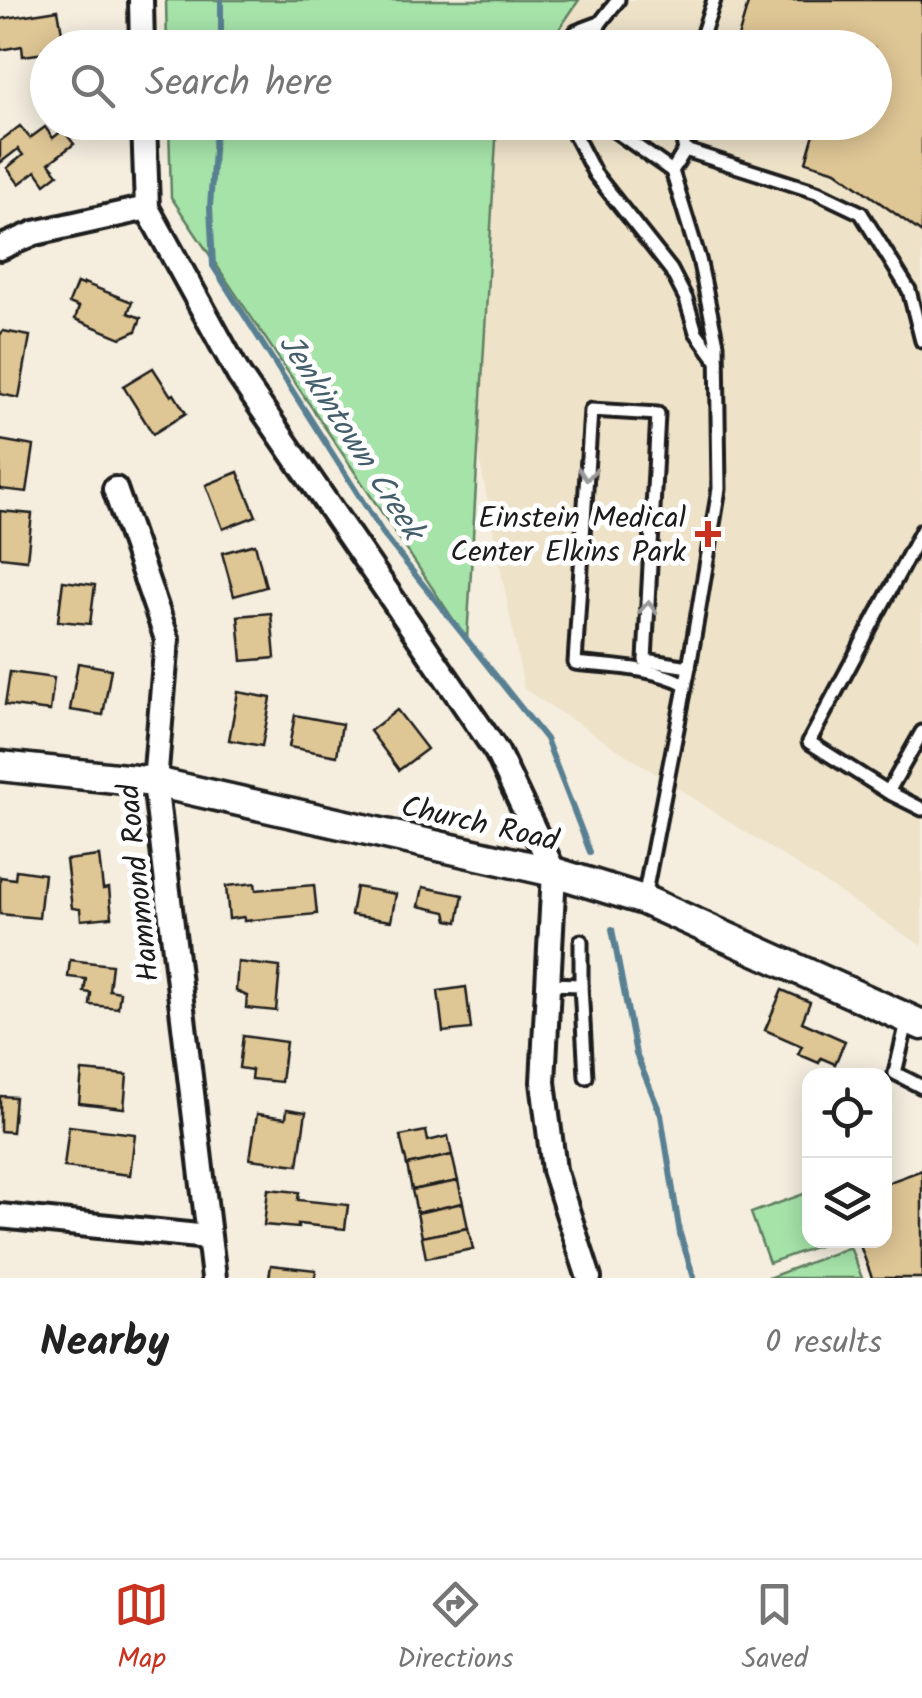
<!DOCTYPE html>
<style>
:root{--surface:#fff;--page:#f6f6f6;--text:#222;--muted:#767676;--line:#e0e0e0;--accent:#c8321e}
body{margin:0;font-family:Kalam,sans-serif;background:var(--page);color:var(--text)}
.controls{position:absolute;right:30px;bottom:30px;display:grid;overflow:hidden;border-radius:20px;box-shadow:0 5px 25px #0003}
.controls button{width:90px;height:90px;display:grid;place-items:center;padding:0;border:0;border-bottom:2px solid var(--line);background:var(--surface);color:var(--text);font:50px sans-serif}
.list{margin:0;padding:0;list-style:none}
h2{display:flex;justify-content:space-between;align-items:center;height:130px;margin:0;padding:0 40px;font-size:42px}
h2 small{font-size:32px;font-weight:400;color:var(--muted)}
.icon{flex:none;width:55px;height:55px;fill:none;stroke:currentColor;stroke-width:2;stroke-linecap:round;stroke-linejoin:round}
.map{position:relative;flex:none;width:922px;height:1278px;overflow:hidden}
.search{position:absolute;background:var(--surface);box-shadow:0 5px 25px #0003;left:30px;right:30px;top:30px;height:110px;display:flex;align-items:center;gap:25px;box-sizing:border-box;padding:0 35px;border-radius:55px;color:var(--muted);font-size:38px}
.sheet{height:280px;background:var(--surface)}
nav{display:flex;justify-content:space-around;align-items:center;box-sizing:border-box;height:140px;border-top:2px solid var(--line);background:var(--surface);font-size:28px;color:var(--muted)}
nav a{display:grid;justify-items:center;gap:5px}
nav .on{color:var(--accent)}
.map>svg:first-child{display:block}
.built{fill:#eee2c9}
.green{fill:#a6e3a9;stroke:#618062;stroke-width:2.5}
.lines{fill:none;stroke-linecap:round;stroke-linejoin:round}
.stream{stroke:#588092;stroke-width:6}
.building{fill:#dfc695;stroke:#1c1c1c;stroke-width:2.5}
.service-casing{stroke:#1c1c1c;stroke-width:19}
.minor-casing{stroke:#1c1c1c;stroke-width:30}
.tertiary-casing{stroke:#1c1c1c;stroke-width:35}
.service{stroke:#fff;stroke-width:11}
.minor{stroke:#fff;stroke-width:22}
.tertiary{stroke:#fff;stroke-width:28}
.oneway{stroke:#999}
.poi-dot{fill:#c8321e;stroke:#fff;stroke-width:4}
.labels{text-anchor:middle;stroke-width:10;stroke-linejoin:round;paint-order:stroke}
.poi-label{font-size:30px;fill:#1c1c1c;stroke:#fff;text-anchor:end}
.street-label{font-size:30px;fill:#1c1c1c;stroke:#fff}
.water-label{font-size:32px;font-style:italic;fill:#445f6b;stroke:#fff}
</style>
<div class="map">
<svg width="922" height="1278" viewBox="0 0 922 1278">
<rect width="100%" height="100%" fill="#f5eedf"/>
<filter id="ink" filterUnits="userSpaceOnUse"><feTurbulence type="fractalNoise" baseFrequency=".01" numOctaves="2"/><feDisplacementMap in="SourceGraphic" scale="20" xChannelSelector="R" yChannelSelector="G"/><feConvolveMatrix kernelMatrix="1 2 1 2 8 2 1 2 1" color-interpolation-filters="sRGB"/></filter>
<g filter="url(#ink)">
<path class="built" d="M 423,0 L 922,0 L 922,946 L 524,689 L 464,379 L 437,123 L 874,122 L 874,48 L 430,47 Z"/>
<g class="green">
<path d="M 166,0 L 579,0 L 547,47 L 167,48 Z"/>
<path d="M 169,123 L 497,123 L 467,640 L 171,197 Z"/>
<path d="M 809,1192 L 810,1240 L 832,1241 L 769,1263 L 751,1213 Z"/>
<path d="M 850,1247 L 862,1278 L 768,1278 Z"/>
</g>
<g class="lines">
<g class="stream">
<path d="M 221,0 L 221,48"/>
<path d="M 216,122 L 210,207 L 213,266 L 386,538 L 546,739 L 590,852"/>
<path d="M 612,929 L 636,1054 L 661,1115 L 680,1234 L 694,1278"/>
</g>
</g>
<g class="building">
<path d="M 749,0 L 922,0 L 922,233 L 836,171 L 806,162 L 815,130 L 789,122 L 874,122 L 874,48 L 735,48 Z"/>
<path d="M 58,10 L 64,44 L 44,48 L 45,53 L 23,56 L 22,46 L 0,50 L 0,19 Z"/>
<path d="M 20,126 L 30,138 L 45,127 L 53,138 L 63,130 L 74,144 L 49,163 L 58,174 L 45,184 L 36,171 L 19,184 L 7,168 L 23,155 L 18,149 L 0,163 L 0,141 Z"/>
<path d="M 77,283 L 83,285 L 84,283 L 132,302 L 128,313 L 141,318 L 136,331 L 121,338 L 75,319 L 79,307 L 69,303 Z"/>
<path d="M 3,331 L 30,336 L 19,398 L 0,394 L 0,335 Z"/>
<path d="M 153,368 L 171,396 L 174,394 L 186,413 L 153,434 L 123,386 Z"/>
<path d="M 0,440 L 34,446 L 27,492 L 0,489 Z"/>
<path d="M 238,472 L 256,516 L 223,529 L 206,485 Z"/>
<path d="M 0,511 L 32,514 L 27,560 L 0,557 Z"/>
<path d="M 255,544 L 266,587 L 234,596 L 222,553 Z"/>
<path d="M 63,581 L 95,585 L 90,624 L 58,621 Z"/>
<path d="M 271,613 L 275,658 L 242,661 L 238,616 Z"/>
<path d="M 78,663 L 111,669 L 103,715 L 70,710 Z"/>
<path d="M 10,672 L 54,678 L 50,711 L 5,705 Z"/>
<path d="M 238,692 L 271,698 L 262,746 L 229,740 Z"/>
<path d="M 397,710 L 427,749 L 399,770 L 370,731 Z"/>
<path d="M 295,715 L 342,724 L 337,756 L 289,747 Z"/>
<path d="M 99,856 L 103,889 L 109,888 L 112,917 L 81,920 L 80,909 L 72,908 L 66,860 Z"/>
<path d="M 16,870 L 44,874 L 39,918 L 0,914 L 0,877 L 15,879 Z"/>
<path d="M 255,883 L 256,890 L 314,885 L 317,914 L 244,921 L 244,917 L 229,919 L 226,886 Z"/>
<path d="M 356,887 L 396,894 L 391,921 L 351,915 Z"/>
<path d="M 423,887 L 463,895 L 458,922 L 448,920 L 446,912 L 419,906 Z"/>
<path d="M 70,960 L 112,965 L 109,990 L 120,992 L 118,1008 L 90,1005 L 91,993 L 84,992 L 86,979 L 68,977 Z"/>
<path d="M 238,962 L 280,967 L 276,1011 L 246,1008 L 247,996 L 236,991 Z"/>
<path d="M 466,987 L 471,1029 L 443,1032 L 438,991 Z"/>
<path d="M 782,990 L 810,1002 L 802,1022 L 845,1041 L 835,1064 L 821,1058 L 819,1063 L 798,1054 L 802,1046 L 765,1030 Z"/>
<path d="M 243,1036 L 286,1042 L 281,1082 L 251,1079 L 252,1070 L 239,1068 Z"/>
<path d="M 82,1071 L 127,1075 L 124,1108 L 79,1103 Z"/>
<path d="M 0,1096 L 15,1097 L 12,1132 L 0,1131 Z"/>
<path d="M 287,1109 L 306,1112 L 298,1165 L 250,1159 L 257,1114 L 286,1118 Z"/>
<path d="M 69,1126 L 135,1134 L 130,1175 L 64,1167 Z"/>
<path d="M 426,1131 L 428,1141 L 448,1136 L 452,1155 L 407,1165 L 400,1136 Z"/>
<path d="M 452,1155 L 458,1181 L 412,1190 L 407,1165 Z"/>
<path d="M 922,1170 L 922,1278 L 872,1278 L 858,1240 L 884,1240 L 884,1184 Z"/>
<path d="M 458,1181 L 463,1203 L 417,1213 L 412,1190 Z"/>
<path d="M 268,1189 L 299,1192 L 298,1200 L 348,1205 L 345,1229 L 298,1224 L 298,1228 L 264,1225 Z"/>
<path d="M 463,1203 L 468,1228 L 422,1237 L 417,1213 Z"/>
<path d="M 468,1228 L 473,1249 L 426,1258 L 422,1237 Z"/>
<path d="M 271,1265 L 316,1270 L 315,1278 L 269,1278 Z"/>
</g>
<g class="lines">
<defs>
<g id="service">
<path d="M 567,48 L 576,32 L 600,23"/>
<path d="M 590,48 L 600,23 L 618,0"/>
<path d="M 698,48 L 714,0"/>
<path d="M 568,122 L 595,174 L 671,270 L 686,299 L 696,332 L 717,361"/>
<path d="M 608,122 L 611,128 L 672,171 L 699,259 L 717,344 L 719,489 L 689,667 L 644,898"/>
<path d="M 679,122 L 685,150"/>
<path d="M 672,171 L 685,150 L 817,192 L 861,213 L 909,290 L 922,341"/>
<path d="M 922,530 L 809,742 L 888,792 L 922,732"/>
<path d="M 685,684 C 652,667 611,667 575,663 L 591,410 L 658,414 L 645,660 L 689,667"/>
<path d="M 888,792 L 922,809"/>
<path d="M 548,984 L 581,985 L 586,1077"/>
<path d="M 581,985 L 581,941"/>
<path d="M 908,1018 L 895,1073 L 922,1087"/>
</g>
<g id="minor">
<path d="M 141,0 L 142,48"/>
<path d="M 144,122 L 147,208 L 239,375 L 497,752 L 554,872 L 543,1082 L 554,1170 L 589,1278"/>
<path d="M 0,248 L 35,233 L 147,208"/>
<path d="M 115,489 L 167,639 L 155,782 L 214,1278"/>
<path d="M 0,1216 L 208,1237"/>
</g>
<path id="tertiary" d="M 0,766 L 155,782 L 554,872 L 644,900 L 922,1025"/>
</defs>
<use href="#service" class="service-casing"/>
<use href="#minor" class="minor-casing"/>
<use href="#tertiary" class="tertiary-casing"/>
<use href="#service" class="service"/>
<use href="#minor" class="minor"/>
<use href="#tertiary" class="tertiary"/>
</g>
<defs><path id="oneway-chevron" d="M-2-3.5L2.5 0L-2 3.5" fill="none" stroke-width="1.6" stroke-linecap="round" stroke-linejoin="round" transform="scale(2.5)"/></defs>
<g class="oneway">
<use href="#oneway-chevron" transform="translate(587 474) rotate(94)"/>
<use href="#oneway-chevron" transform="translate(648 608) rotate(-87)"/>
</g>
</g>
<path class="poi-dot" d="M703 519h10v10h10v10h-10v10h-10v-10h-10v-10h10z"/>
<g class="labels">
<g class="poi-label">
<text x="686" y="527">Einstein Medical<tspan x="686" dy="34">Center Elkins Park</tspan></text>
</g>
<g class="street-label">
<text transform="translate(480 823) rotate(13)" y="10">Church Road</text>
<text transform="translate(138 883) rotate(-96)" y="10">Hammond Road</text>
</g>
<g class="water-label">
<text transform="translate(352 436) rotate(57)" y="11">Jenkintown Creek</text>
</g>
</g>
</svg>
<div class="controls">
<button><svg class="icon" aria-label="locate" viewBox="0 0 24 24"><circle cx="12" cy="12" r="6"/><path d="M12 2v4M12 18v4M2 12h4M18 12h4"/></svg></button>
<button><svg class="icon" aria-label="layers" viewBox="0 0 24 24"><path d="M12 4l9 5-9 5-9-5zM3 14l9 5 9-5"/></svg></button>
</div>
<div class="search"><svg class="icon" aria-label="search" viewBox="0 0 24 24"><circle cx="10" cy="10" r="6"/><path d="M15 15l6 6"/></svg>Search here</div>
</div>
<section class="sheet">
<h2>Nearby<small>0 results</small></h2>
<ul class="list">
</ul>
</section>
<nav>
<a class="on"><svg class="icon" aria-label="map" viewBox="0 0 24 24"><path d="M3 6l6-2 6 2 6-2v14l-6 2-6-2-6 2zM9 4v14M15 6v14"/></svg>Map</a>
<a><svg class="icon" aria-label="directions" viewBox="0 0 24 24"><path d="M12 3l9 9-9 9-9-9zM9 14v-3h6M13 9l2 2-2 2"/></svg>Directions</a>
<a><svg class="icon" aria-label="saved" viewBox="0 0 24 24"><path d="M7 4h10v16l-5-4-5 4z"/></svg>Saved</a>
</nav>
